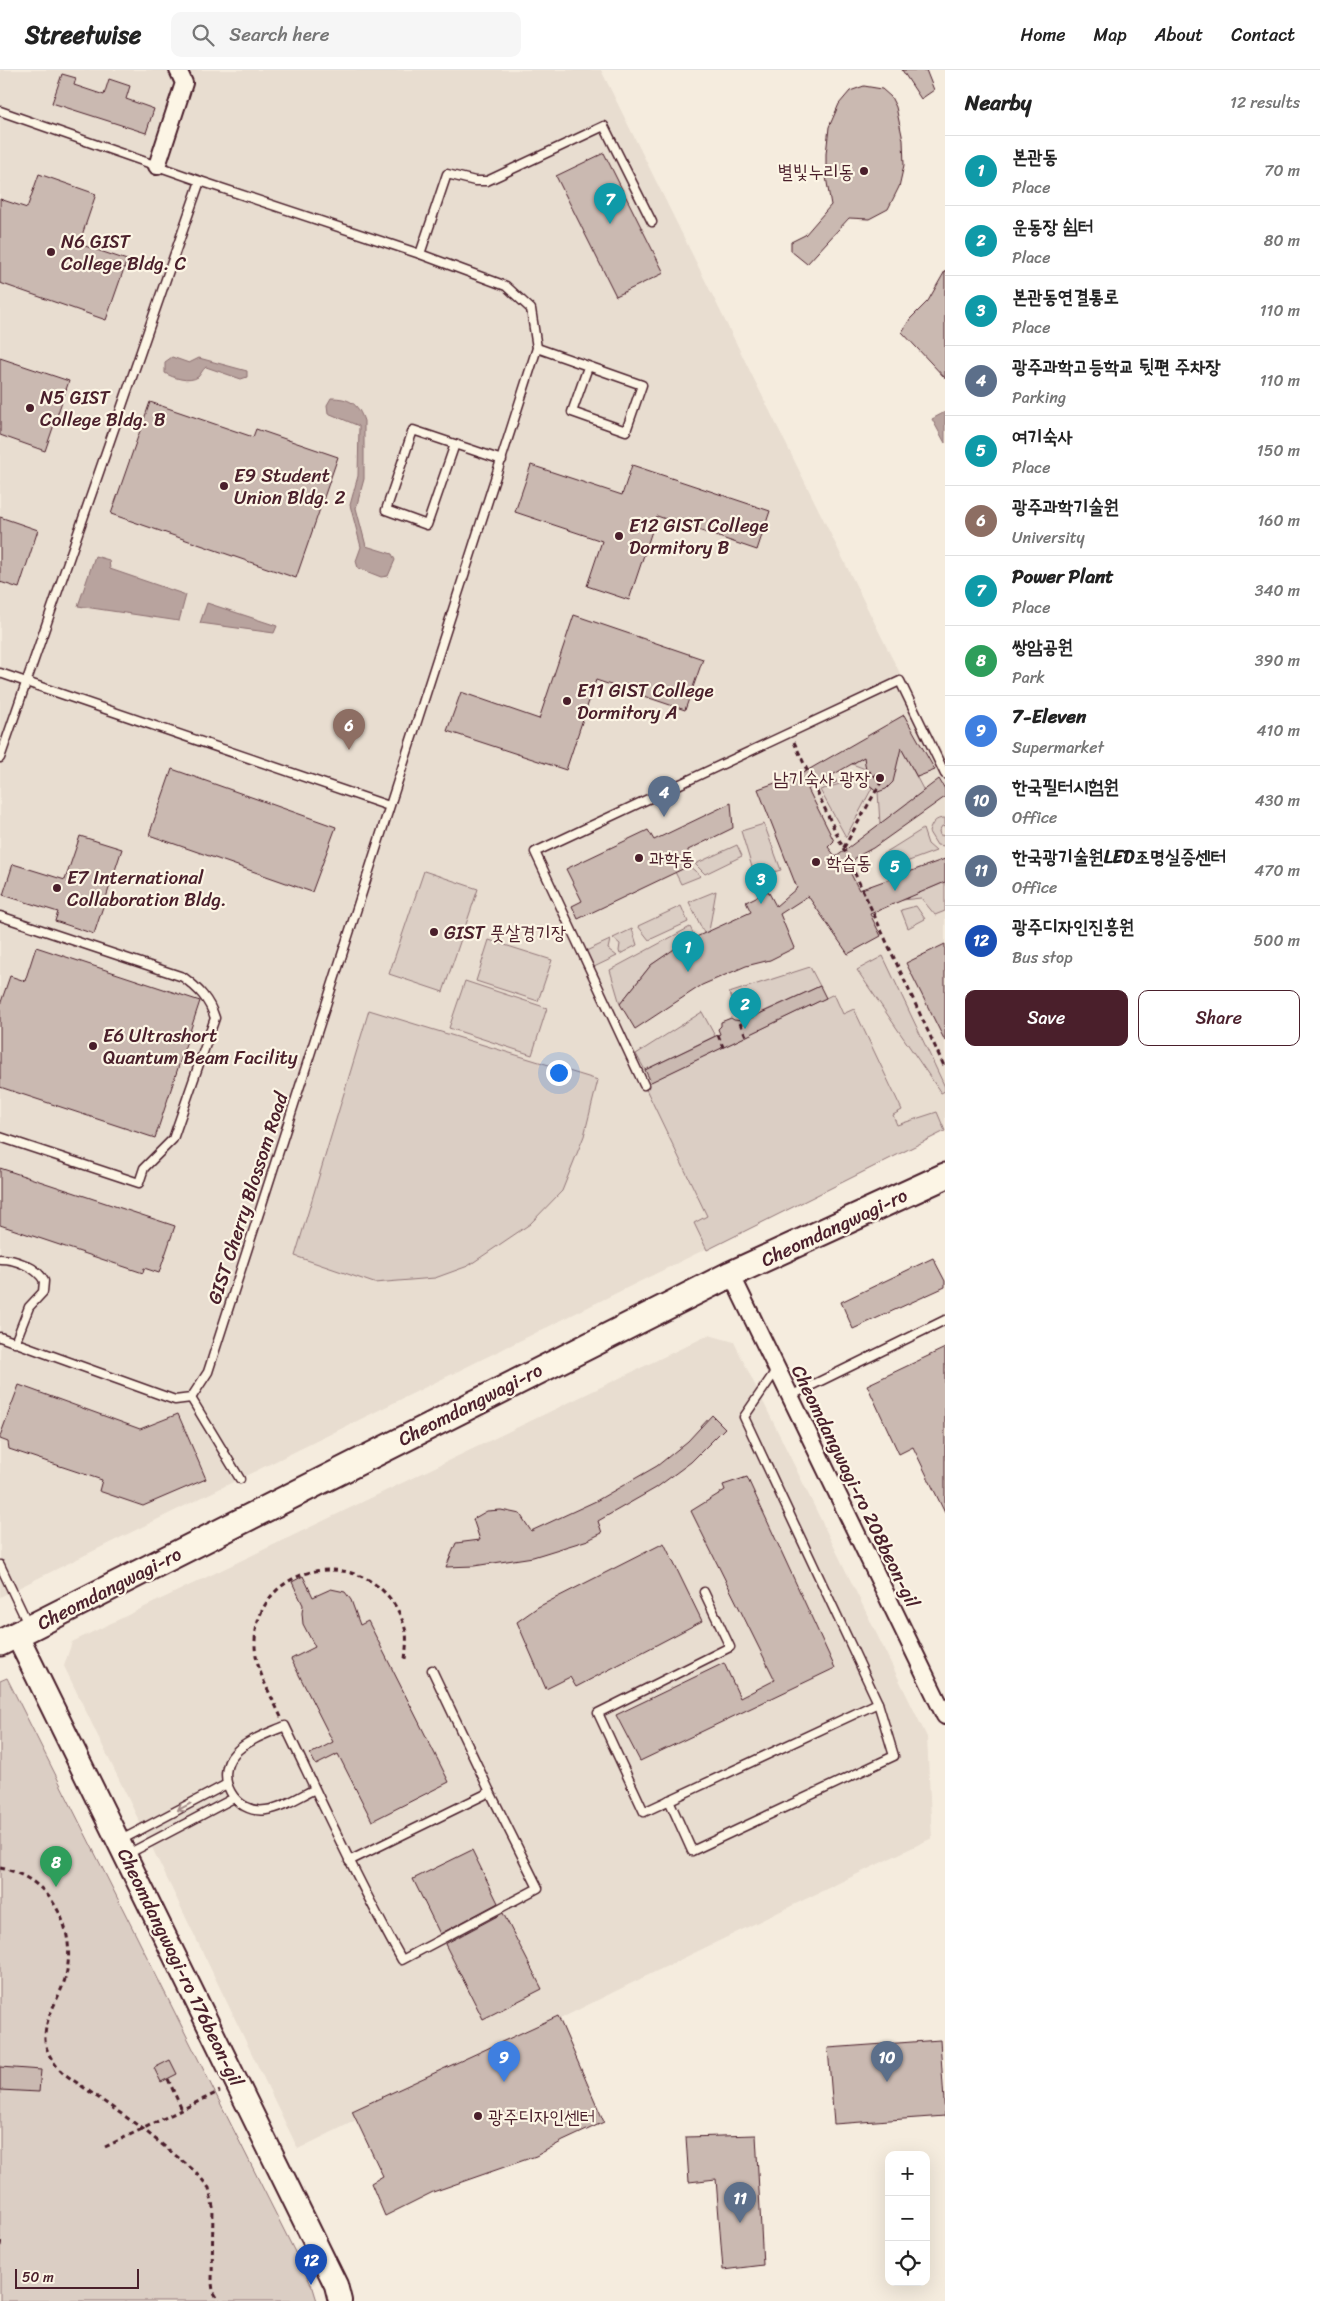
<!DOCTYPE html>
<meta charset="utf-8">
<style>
:root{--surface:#fff;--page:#f6f6f6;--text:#222;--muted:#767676;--line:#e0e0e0;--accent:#4a1f2b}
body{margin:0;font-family:Sriracha,"Poor Story",sans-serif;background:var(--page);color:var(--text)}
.controls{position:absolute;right:15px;bottom:15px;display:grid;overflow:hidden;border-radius:10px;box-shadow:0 5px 20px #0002}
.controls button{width:45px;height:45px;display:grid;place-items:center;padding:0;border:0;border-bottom:1px solid var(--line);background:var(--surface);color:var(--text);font:25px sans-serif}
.scale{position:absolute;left:15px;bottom:12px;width:124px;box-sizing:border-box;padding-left:5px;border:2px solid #4a1f2b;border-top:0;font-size:14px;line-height:18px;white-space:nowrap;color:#4a1f2b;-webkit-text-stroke:4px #fcf5e5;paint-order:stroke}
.you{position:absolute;left:558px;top:1002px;width:18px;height:18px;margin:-12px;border:4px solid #fff;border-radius:50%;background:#1a73e8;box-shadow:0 0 0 8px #1a73e833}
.badge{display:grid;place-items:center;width:32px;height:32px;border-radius:50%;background:var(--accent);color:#fff;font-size:16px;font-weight:700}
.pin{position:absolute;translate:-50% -41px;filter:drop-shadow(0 1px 2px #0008)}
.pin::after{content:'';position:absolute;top:26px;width:18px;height:15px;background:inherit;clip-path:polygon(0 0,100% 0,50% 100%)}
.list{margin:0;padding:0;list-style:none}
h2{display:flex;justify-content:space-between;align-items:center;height:65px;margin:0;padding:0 20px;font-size:21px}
h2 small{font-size:16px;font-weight:400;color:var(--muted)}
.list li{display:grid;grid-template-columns:32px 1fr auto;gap:15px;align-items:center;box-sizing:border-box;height:70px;padding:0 20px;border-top:1px solid var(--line)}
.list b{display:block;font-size:19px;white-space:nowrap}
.list p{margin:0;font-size:16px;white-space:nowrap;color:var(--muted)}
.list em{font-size:16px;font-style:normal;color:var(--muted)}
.actions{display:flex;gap:10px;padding:15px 20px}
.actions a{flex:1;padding:11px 0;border:1px solid var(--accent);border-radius:10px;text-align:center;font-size:18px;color:var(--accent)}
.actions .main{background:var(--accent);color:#fff}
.icon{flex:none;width:28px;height:28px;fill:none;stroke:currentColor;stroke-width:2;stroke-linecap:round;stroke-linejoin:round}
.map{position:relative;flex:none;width:945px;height:2231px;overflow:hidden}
header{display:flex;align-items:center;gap:30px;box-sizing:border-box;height:70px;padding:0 25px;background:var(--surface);border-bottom:1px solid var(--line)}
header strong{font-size:24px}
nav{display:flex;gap:28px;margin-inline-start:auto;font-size:18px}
.search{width:350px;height:45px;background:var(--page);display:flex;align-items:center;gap:12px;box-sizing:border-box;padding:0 18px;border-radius:10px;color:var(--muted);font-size:19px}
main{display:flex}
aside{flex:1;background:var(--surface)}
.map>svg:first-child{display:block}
.built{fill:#e8ddd0}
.green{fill:#dbcec4;stroke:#927678}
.water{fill:#b8a39e;stroke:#8c6e70}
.building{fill:#cab9b1;stroke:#4a1f2b}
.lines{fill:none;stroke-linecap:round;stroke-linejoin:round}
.lane-casing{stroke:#4a1f2b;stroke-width:11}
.street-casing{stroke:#4a1f2b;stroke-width:20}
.secondary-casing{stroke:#4a1f2b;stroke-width:26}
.primary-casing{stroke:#4a1f2b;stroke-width:29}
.path{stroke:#4a1f2b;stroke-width:3;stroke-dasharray:5 4;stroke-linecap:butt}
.lane{stroke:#fcf5e5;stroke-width:8}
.street{stroke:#fcf5e5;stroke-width:16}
.secondary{stroke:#fcf5e5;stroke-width:22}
.primary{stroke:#fcf5e5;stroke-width:25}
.oneway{stroke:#a38a88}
.poi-dot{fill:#4a1f2b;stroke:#fcf5e5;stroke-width:2}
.labels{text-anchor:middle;stroke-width:4.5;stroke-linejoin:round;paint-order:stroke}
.poi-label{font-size:19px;fill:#4a1f2b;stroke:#fcf5e5;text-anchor:start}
.street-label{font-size:19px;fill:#4a1f2b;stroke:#fcf5e5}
</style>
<header>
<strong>Streetwise</strong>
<div class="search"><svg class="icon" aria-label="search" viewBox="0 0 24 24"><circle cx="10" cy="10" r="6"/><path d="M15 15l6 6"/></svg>Search here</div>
<nav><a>Home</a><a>Map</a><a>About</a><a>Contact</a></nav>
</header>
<main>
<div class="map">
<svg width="945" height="2231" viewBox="0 0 945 2231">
<rect width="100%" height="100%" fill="#f5ecde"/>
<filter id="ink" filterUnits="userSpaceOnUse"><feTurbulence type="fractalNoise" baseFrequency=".02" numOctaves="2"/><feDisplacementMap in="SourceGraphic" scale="10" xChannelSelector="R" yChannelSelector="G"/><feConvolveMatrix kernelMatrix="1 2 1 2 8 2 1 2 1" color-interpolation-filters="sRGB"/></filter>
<g filter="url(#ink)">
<g class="built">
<path d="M 0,0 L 601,0 L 891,586 L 945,688 L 945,1061 L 0,1527 Z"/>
<path d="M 709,1265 L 734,1272 L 927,1667 L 932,1768 L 630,1914 L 298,2079 L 64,1596 L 72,1572 Z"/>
</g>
<g class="green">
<path d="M 896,668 L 924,721 L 880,754 L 878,722 L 868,700 L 852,694 Z"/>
<path d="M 866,706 L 872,718 L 846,767 L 820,720 Z"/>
<path d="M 945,748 L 945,757 L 942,756 L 939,761 L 940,765 L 945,766 L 945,776 L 937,775 L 929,762 C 932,753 935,748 945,748 Z"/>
<path d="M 764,754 L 781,800 L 755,807 L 741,761 Z"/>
<path d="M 923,759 L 928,774 L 936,781 L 890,798 L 883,784 Z"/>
<path d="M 737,775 L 742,786 L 705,804 L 695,794 Z"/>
<path d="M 689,796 L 701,806 L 681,814 L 675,802 Z"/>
<path d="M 424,801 L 478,819 L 443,922 L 389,904 Z"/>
<path d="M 945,812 L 945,841 L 935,845 L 921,828 L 902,830 Z"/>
<path d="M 716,821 L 709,861 L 704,863 L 689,832 Z"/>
<path d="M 681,836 L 688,852 L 649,870 L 638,856 Z"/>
<path d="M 916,836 L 925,849 L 908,858 L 901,840 Z"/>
<path d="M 690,857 L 695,867 L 651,895 L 620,934 L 610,900 Z"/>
<path d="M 632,859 L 637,875 L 620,884 L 619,881 L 620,874 L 613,868 Z"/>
<path d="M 489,870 L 552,890 L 538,931 L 476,911 Z"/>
<path d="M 610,870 L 608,879 L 617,886 L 594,897 L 586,881 Z"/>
<path d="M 883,886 L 945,1017 L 945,1021 L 941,1023 L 857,900 Z"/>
<path d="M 810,897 L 820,916 L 743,951 L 729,923 Z"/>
<path d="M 465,911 L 547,938 L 532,985 L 449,958 Z"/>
<path d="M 834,924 L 843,944 L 854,939 L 902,1040 L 893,1045 L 897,1055 L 937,1042 L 945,1061 L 707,1180 L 694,1153 L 707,1146 L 644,1015 Z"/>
<path d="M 369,940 L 598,1010 L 584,1066 L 562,1121 L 530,1154 L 468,1196 L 435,1208 L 374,1213 L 295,1186 Z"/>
<path d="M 702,942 L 715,966 L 645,1000 L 636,984 Z"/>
<path d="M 7,1608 L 313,2218 L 317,2231 L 0,2231 L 0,1611 Z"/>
</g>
<g class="water">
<path d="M 172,287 L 189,293 L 199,288 L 247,301 L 247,307 L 241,309 L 206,297 C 202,300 201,304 198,307 C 189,313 173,308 165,303 L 165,292 Z"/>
<path d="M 331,328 C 349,328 358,333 364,351 L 364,409 L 356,438 L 366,476 L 392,484 L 395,490 L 388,506 L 381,507 L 358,498 L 356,491 L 361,477 L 350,435 L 358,406 L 359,356 L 328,343 L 327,335 Z"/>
<path d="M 945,342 L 945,373 L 932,349 Z"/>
<path d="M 95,486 L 109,490 L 110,499 L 186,525 L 179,551 L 78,536 Z"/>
<path d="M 207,533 L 277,556 L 274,563 L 200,553 Z"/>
</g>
<g class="building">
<path d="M 902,0 L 926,0 L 934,20 L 921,29 Z"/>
<path d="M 62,4 L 76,8 L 74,15 L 104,25 L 109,9 L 130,16 L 126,29 L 154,39 L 146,63 L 52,33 Z"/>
<path d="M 864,16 L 882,19 L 891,27 L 896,37 L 903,70 L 904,95 L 899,117 L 888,139 L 869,149 L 849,148 L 807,194 L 791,181 L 791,172 L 805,165 L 831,135 L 826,107 L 826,84 L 829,57 L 839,34 L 850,21 Z"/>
<path d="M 604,83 L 664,203 L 616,226 L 556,106 Z"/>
<path d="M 39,104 L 96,124 L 79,174 L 127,190 L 106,250 L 0,213 L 0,129 L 27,138 Z"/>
<path d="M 945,201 L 945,308 L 902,262 L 910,249 L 928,231 Z"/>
<path d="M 0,288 L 69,311 L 45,381 L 0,365 Z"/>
<path d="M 150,332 L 253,367 L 256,359 L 338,387 L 296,508 L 111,444 Z"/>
<path d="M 531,395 L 622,425 L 632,395 L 770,441 L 757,480 L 657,446 L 629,530 L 587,516 L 602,471 L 515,442 Z"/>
<path d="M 0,447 L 38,460 L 19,518 L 0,512 Z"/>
<path d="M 574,545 L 703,589 L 685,640 L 596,610 L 566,700 L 447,661 L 461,622 L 539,649 Z"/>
<path d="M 904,645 L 935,700 L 917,707 L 901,678 L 893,712 L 886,719 L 878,722 L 868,714 L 864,687 L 808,719 L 834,771 L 828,777 L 836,787 L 939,709 L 945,719 L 945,727 L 873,778 L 856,787 L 849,800 L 859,820 L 945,789 L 945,812 L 870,844 L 881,866 L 848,884 L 808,826 L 780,844 L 794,878 L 770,890 L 746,896 L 702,915 L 635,959 L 620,934 L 651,895 L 683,873 L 751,842 L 746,832 L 768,821 L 776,836 L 797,818 L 758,719 L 801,704 Z"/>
<path d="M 172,699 L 336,757 L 312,822 L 149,765 Z"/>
<path d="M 731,733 L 733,758 L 688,780 L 689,796 L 578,849 L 572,836 L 582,831 L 566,799 L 648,760 L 654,770 Z"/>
<path d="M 80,766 L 122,779 L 94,864 L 55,851 L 58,842 L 3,825 L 13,794 L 65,810 Z"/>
<path d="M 945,874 L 945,971 L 906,893 Z"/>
<path d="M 36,877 L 200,931 L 155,1068 L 0,1017 L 0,935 L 10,906 L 25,911 Z"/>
<path d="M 820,916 L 826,928 L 651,1012 L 645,1000 L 720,964 L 718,959 L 721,956 L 721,952 L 731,948 L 734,950 L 744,951 Z"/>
<path d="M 0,1098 L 175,1156 L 159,1203 L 144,1198 L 143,1203 L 0,1155 Z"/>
<path d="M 933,1188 L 945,1211 L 945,1217 L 853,1259 L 841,1232 Z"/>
<path d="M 945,1278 L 945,1443 L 913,1377 L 899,1384 L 867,1315 Z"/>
<path d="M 19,1315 L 140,1359 L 178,1344 L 206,1409 L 143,1436 L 99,1421 L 102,1410 L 9,1379 L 8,1372 L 0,1369 L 0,1366 Z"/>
<path d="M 712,1345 L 725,1358 L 691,1392 L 656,1418 L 598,1451 L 602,1463 L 588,1470 L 533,1487 L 474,1496 L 446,1497 L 456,1473 L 480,1470 L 473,1449 L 487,1441 L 501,1440 L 520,1444 L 531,1461 L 596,1431 L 657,1396 L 688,1371 Z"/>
<path d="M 747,1407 L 835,1598 L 640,1691 L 616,1645 L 724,1593 L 740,1628 L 775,1610 L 691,1441 L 725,1420 L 723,1415 Z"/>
<path d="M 664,1473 L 702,1551 L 576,1617 L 570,1607 L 546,1619 L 517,1552 L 538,1537 Z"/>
<path d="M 303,1506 L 313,1527 L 331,1519 L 345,1522 L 351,1530 L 360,1555 L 368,1551 L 449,1712 L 372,1751 L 338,1684 L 316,1695 L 310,1684 L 333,1672 L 291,1589 L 315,1577 L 303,1554 L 302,1543 L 303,1535 L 292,1512 Z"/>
<path d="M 472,1780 L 498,1833 L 440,1864 L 413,1809 Z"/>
<path d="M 503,1843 L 542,1919 L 483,1949 L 445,1874 Z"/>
<path d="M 558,1946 L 604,2052 L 563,2071 L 536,2086 L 433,2122 L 385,2146 L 371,2113 L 383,2106 L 352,2041 Z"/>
<path d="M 940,1970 L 945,2046 L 834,2054 L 828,1978 Z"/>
<path d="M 170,1990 L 177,2004 L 161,2012 L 154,1998 Z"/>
<path d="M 0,1997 L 41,2000 L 39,2022 L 0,2020 Z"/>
<path d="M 756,2065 L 763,2195 L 723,2200 L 716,2109 L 689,2112 L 686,2067 Z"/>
</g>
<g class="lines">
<defs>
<g id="lane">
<path d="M 0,41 L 200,111 L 420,184 L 506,216 L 531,239 L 537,278 L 208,1302 L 191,1328 L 175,1330 L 0,1267"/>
<path d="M 420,184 L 447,104 L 475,111 L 487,111 L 604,56 L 652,152"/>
<path d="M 537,278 L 642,315 L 626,361 L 572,342 L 588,297"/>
<path d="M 455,374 L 427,455 L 386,440 L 413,360 L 502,390"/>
<path d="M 0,603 L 389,736"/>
<path d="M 0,688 L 200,111"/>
<path d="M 0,846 L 183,907 C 199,919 209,929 215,948 L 173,1069 L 144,1098 L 139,1113 L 0,1067"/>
<path d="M 644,1015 L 535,782 L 900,611 L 945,704"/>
<path d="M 0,1189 C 15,1189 37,1197 44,1211 L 43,1222 L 29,1237 L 15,1273"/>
<path d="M 790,1326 L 945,1250"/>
<path d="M 191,1328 L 240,1409"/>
<path d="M 0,1495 L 28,1554"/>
<path d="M 704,1522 L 730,1577 L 598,1643 L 644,1742 L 878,1633 L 744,1347 L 777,1299"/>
<path d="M 315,1719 C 300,1726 283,1738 266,1740 C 235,1745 213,1706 235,1683 C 247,1670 269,1663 285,1656 C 323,1735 359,1814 402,1890 L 538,1818 L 490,1722"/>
<path d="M 669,1730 L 692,1781 L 894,1686 L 878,1633"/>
<path d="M 121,1770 L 227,1714"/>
<path d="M 126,1785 L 234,1728"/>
<path d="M 349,1791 L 490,1722 L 432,1600"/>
</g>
<g id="street">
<path d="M 157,96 L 184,13 L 178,0"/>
<path d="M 731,1204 L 945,1646"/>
</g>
<path id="secondary" d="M 17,1565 L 336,2215 L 340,2231"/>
<path id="primary" d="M 0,1573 L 731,1204 L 945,1106"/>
</defs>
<use href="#lane" class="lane-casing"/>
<use href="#street" class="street-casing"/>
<use href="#secondary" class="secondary-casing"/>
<use href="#primary" class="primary-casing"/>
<g class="path">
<path d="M 794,672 L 945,998"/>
<path d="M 814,717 L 872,702 L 881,712 L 843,779"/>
<path d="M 740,953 L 746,966"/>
<path d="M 718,965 L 723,977"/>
<path d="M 281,1647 C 270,1623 254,1598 255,1571 C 258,1484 384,1472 406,1562 C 407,1570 406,1580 405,1589"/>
<path d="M 0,1798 C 51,1807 79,1860 65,1909 C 59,1929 44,1948 45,1970 C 46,1983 54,1994 63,2003 L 143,2059 L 196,2102 L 209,2118 L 213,2137 L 212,2213 L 213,2221 L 219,2231"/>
<path d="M 168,2009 L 182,2040"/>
<path d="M 105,2077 L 220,2021"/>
<path d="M 0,2176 L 1,2167"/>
</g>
<use href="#lane" class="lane"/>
<use href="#street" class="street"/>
<use href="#secondary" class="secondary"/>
<use href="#primary" class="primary"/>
</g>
<defs><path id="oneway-shaft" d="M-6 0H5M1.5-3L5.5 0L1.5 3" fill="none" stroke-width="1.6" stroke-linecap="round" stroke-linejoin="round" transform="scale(1.25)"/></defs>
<use class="oneway" href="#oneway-shaft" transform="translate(184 1737) rotate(152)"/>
</g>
<g class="poi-dot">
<circle cx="864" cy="101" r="5"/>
<circle cx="51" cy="182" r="5"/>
<circle cx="30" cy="338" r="5"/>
<circle cx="224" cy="416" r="5"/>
<circle cx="619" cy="466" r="5"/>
<circle cx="567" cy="631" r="5"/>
<circle cx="880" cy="708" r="5"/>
<circle cx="639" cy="788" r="5"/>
<circle cx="816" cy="792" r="5"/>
<circle cx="57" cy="818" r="5"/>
<circle cx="434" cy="862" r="5"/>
<circle cx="93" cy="976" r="5"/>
<circle cx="478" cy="2046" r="5"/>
</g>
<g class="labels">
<g class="poi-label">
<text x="854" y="108" text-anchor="end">별빛누리동</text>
<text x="61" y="178">N6 GIST<tspan x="61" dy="22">College Bldg. C</tspan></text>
<text x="40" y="334">N5 GIST<tspan x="40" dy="22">College Bldg. B</tspan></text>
<text x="234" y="412">E9 Student<tspan x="234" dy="22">Union Bldg. 2</tspan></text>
<text x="629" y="462">E12 GIST College<tspan x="629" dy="22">Dormitory B</tspan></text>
<text x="577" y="627">E11 GIST College<tspan x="577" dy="22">Dormitory A</tspan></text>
<text x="870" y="715" text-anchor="end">남기숙사 광장</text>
<text x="649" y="795">과학동</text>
<text x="826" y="799">학습동</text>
<text x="67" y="814">E7 International<tspan x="67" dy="22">Collaboration Bldg.</tspan></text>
<text x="444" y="869">GIST 풋살경기장</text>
<text x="103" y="972">E6 Ultrashort<tspan x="103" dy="22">Quantum Beam Facility</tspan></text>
<text x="488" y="2053">광주디자인센터</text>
</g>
<g class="street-label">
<text transform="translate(247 1128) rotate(-72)" y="7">GIST Cherry Blossom Road</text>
<text transform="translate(834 1157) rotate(-25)" y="7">Cheomdangwagi-ro</text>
<text transform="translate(470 1334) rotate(-27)" y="7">Cheomdangwagi-ro</text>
<text transform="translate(856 1416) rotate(64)" y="7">Cheomdangwagi-ro 208beon-gil</text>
<text transform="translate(109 1518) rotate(-27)" y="7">Cheomdangwagi-ro</text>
<text transform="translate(181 1897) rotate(64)" y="7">Cheomdangwagi-ro 176beon-gil</text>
</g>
</g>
</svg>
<div class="controls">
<button>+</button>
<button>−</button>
<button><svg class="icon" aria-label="locate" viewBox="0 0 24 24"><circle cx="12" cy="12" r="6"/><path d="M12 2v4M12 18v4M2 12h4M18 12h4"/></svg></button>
</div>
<div class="scale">50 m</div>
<div class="you"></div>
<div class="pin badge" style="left:688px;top:902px;background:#0f9aa8">1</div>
<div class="pin badge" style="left:745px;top:959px;background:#0f9aa8">2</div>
<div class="pin badge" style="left:761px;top:834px;background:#0f9aa8">3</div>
<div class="pin badge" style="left:664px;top:747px;background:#5c6f8a">4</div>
<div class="pin badge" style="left:895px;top:821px;background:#0f9aa8">5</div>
<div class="pin badge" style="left:349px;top:680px;background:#8d6e63">6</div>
<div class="pin badge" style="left:610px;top:154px;background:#0f9aa8">7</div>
<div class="pin badge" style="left:56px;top:1817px;background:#2e9e5b">8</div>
<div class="pin badge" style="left:504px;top:2012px;background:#3f7fe0">9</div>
<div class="pin badge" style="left:887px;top:2012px;background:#5c6f8a">10</div>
<div class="pin badge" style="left:740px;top:2153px;background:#5c6f8a">11</div>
<div class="pin badge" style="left:311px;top:2215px;background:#1a4fb4">12</div>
</div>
<aside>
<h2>Nearby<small>12 results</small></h2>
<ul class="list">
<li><span class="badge" style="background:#0f9aa8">1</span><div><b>본관동</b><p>Place</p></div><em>70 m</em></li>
<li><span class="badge" style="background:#0f9aa8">2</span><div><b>운동장 쉼터</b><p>Place</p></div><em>80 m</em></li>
<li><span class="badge" style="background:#0f9aa8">3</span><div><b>본관동연결통로</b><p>Place</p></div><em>110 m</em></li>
<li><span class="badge" style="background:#5c6f8a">4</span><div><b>광주과학고등학교 뒷편 주차장</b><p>Parking</p></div><em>110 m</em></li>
<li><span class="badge" style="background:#0f9aa8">5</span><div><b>여기숙사</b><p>Place</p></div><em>150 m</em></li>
<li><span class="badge" style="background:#8d6e63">6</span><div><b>광주과학기술원</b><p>University</p></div><em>160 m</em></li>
<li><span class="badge" style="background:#0f9aa8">7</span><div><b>Power Plant</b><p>Place</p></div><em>340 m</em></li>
<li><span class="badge" style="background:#2e9e5b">8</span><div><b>쌍암공원</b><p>Park</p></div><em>390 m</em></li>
<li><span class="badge" style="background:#3f7fe0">9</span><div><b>7-Eleven</b><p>Supermarket</p></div><em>410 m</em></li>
<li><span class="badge" style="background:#5c6f8a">10</span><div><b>한국필터시험원</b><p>Office</p></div><em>430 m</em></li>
<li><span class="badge" style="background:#5c6f8a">11</span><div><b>한국광기술원LED조명실증센터</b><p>Office</p></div><em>470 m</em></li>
<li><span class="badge" style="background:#1a4fb4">12</span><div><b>광주디자인진흥원</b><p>Bus stop</p></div><em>500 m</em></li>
</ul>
<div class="actions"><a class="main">Save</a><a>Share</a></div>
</aside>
</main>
